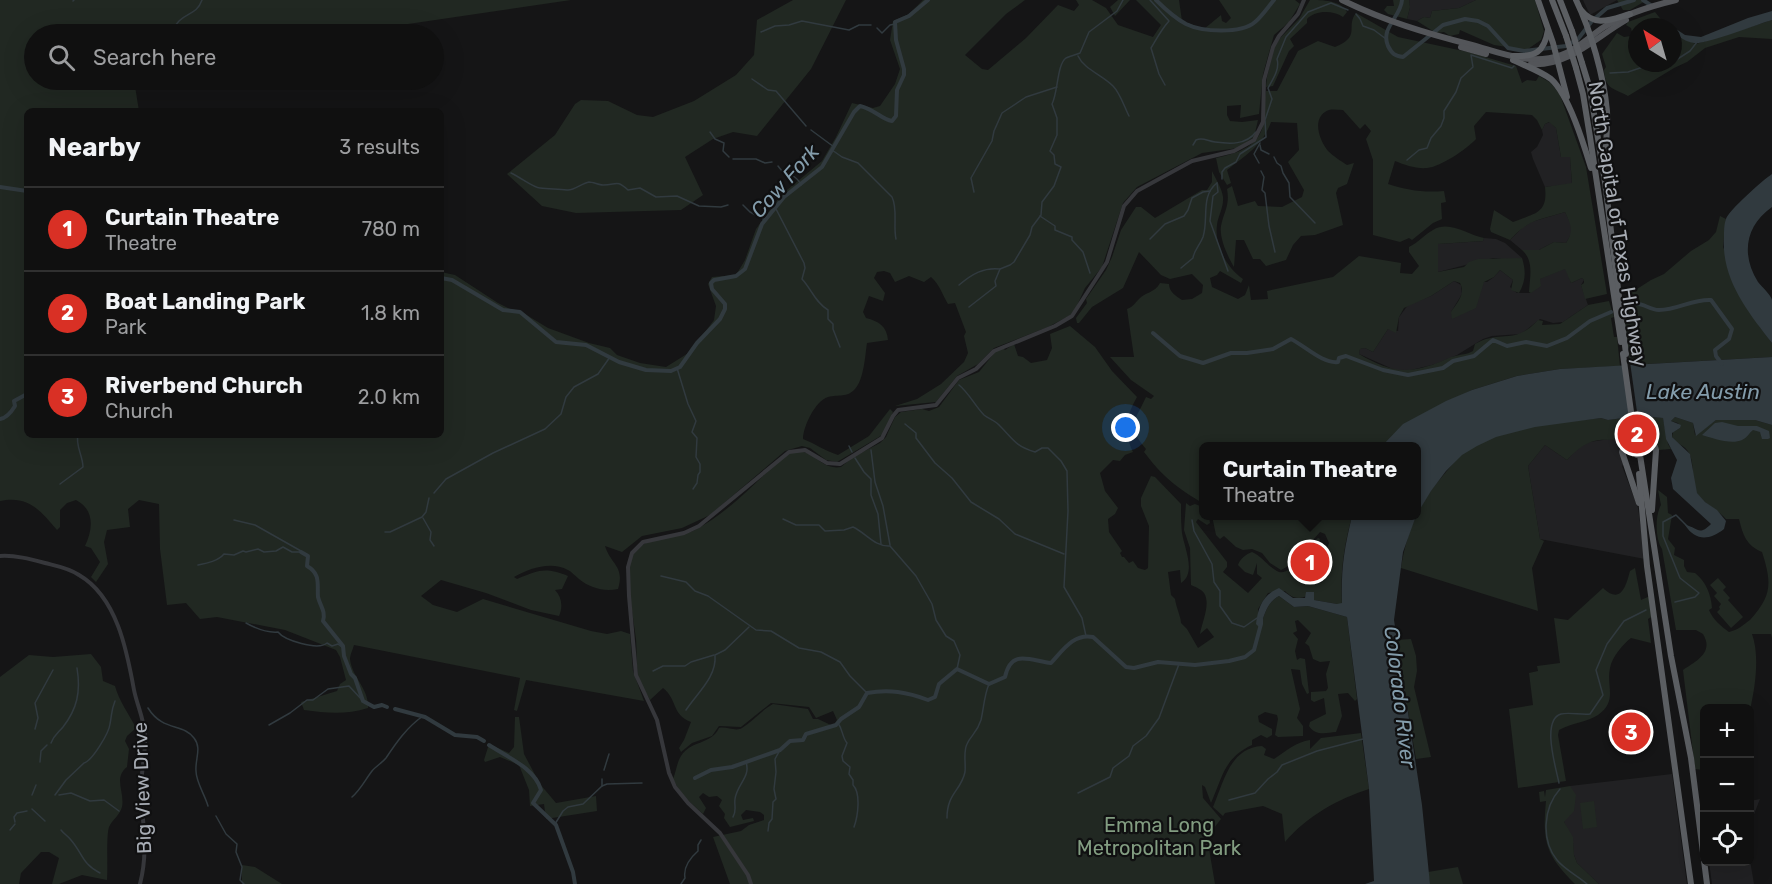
<!DOCTYPE html>
<meta charset="utf-8">
<style>
:root{--surface:#101010;--page:#191919;--text:#f1f3f6;--muted:#9c9d9f;--line:#303030;--accent:#d93025}
body{margin:0;font-family:Rubik,sans-serif;background:var(--page);color:var(--text)}
.controls{position:absolute;right:18px;bottom:18px;display:grid;overflow:hidden;border-radius:9px;box-shadow:0 6px 24px #0002}
.controls button{width:54px;height:54px;display:grid;place-items:center;padding:0;border:0;border-bottom:2px solid var(--line);background:var(--surface);color:var(--text);font:30px sans-serif}
.compass{position:absolute;left:1628px;top:18px;width:54px;height:54px;border-radius:50%;background:var(--surface);box-shadow:0 6px 24px #0002;rotate:323deg}
.you{position:absolute;left:1126px;top:428px;width:21px;height:21px;margin:-15px;border:4px solid #fff;border-radius:50%;background:#1a73e8;box-shadow:0 0 0 9px #1a73e833}
.badge{display:grid;place-items:center;width:39px;height:39px;border-radius:50%;background:var(--accent);color:#fff;font-size:20px;font-weight:700}
.pin{position:absolute;translate:-50% -50%;border:3px solid #fff;box-shadow:0 2px 6px #0006}
.popup{position:absolute;left:1199px;top:442px;width:222px;height:78px;box-sizing:border-box;display:grid;place-content:center;border-radius:9px;background:var(--surface);filter:drop-shadow(0 2px 4px #0005);font-size:20px;white-space:nowrap;color:var(--muted)}
.popup b{font-size:22px;color:var(--text)}
.popup::after{content:'';position:absolute;left:50%;top:100%;margin-left:-12px;border:12px solid transparent;border-top-color:var(--surface)}
.list{margin:0;padding:0;list-style:none}
h2{display:flex;justify-content:space-between;align-items:center;height:78px;margin:0;padding:0 24px;font-size:26px}
h2 small{font-size:20px;font-weight:400;color:var(--muted)}
.list li{display:grid;grid-template-columns:39px 1fr auto;gap:18px;align-items:center;box-sizing:border-box;height:84px;padding:0 24px;border-top:2px solid var(--line)}
.list b{display:block;font-size:22px;white-space:nowrap}
.list p{margin:0;font-size:20px;white-space:nowrap;color:var(--muted)}
.list em{font-size:20px;font-style:normal;color:var(--muted)}
.icon{flex:none;width:33px;height:33px;fill:none;stroke:currentColor;stroke-width:2;stroke-linecap:round;stroke-linejoin:round}
.map{position:relative;flex:none;width:1772px;height:884px;overflow:hidden}
.search{position:absolute;background:var(--surface);box-shadow:0 6px 24px #0002;left:24px;top:24px;width:420px;height:66px;display:flex;align-items:center;gap:15px;box-sizing:border-box;padding:0 21px;border-radius:33px;color:var(--muted);font-size:22px}
.panel{position:absolute;background:var(--surface);box-shadow:0 6px 24px #0002;left:24px;top:108px;width:420px;height:330px;border-radius:9px}
.map>svg:first-child{display:block}
.built{fill:#212123}
.green{fill:#212822}
.water{fill:#313a3f}
.pier{fill:#151516}
.lines{fill:none;stroke-linecap:round;stroke-linejoin:round}
.stream{stroke:#313a3f;stroke-width:1.5}
.river{stroke:#313a3f;stroke-width:4}
.tertiary{stroke:#36373b;stroke-width:4}
.primary{stroke:#535559;stroke-width:6}
.trunk{stroke:#5b5e62;stroke-width:6}
.trunk-bridge{stroke:#5b5e62;stroke-width:6}
.labels{text-anchor:middle;stroke-width:4.5;stroke-linejoin:round;paint-order:stroke}
.street-label{font-size:20px;fill:#a8adb5;stroke:#101011}
.park-label{font-size:20px;fill:#829d81;stroke:#101011}
.water-label{font-size:21px;font-style:italic;fill:#839cab;stroke:#101011}
</style>
<div class="map">
<svg width="1772" height="884" viewBox="0 0 1772 884">
<rect width="100%" height="100%" fill="#151516"/>
<g class="built">
<path d="M 1409,0 L 1476,0 L 1459,8 L 1432,11 L 1430,18 L 1424,17 L 1417,21 L 1407,19 L 1410,7 Z"/>
<path d="M 1583,0 L 1617,0 L 1590,15 Z"/>
<path d="M 1550,122 L 1556,128 L 1561,157 L 1570,157 L 1572,184 L 1545,187 L 1533,159 L 1531,152 L 1537,147 L 1543,135 L 1542,130 L 1545,124 Z"/>
<path d="M 1565,212 L 1571,224 L 1572,233 L 1566,243 L 1554,242 L 1539,250 L 1522,250 L 1510,240 L 1523,227 L 1531,222 Z"/>
<path d="M 1484,238 L 1496,239 L 1505,243 L 1522,258 L 1511,260 L 1493,258 L 1438,272 L 1438,244 L 1483,241 Z"/>
<path d="M 1566,268 L 1571,283 L 1582,278 L 1584,280 L 1581,285 L 1588,305 L 1563,322 L 1553,323 L 1540,319 L 1521,334 L 1492,336 L 1483,339 L 1457,355 L 1436,364 L 1411,370 L 1395,370 L 1359,354 L 1360,349 L 1365,348 L 1373,352 L 1388,329 L 1398,331 L 1399,317 L 1408,305 L 1431,296 L 1454,281 L 1461,285 L 1462,294 L 1451,312 L 1484,282 L 1487,282 L 1494,277 L 1500,270 L 1513,280 L 1510,287 L 1517,293 L 1531,293 L 1539,279 Z"/>
<path d="M 1609,439 L 1625,441 L 1624,464 L 1622,466 L 1638,508 L 1645,559 L 1540,539 L 1528,466 L 1545,445 L 1567,460 L 1578,448 L 1589,442 Z"/>
<path d="M 1672,774 L 1687,884 L 1599,884 L 1577,863 L 1574,855 L 1573,843 L 1564,822 L 1570,786 Z"/>
<path d="M 1760,799 L 1751,822 L 1750,831 L 1750,801 Z"/>
<path d="M 1750,860 L 1754,884 L 1712,884 L 1709,862 Z"/>
</g>
<g class="green">
<path d="M 0,0 L 571,0 L 340,34 L 34,34 L 34,80 L 134,80 L 139,111 L 27,111 L 27,435 L 441,435 L 441,272 L 455,275 L 498,303 L 510,309 L 520,311 L 548,328 L 589,343 L 610,348 L 617,355 L 640,363 L 666,367 L 690,352 L 714,320 L 716,306 L 708,284 L 712,277 L 736,275 L 745,260 L 756,229 L 781,195 L 822,161 L 836,137 L 852,103 L 873,108 L 880,106 L 895,84 L 900,69 L 890,40 L 893,21 L 909,14 L 923,0 L 1025,0 L 1006,14 L 965,55 L 982,69 L 988,70 L 1026,38 L 1058,5 L 1074,11 L 1079,5 L 1076,0 L 1092,0 L 1106,8 L 1118,25 L 1153,37 L 1161,25 L 1136,0 L 1179,0 L 1182,21 L 1204,29 L 1221,15 L 1222,21 L 1226,23 L 1231,18 L 1219,0 L 1295,0 L 1300,4 L 1289,22 L 1274,35 L 1263,74 L 1259,114 L 1240,118 L 1241,105 L 1227,106 L 1227,115 L 1230,121 L 1242,122 L 1258,120 L 1254,137 L 1238,148 L 1202,153 L 1137,187 L 1123,203 L 1102,267 L 1085,288 L 1075,310 L 1069,316 L 1048,327 L 994,348 L 978,364 L 957,376 L 936,402 L 895,406 L 917,399 L 941,384 L 964,362 L 968,353 L 964,336 L 966,332 L 955,303 L 948,304 C 942,294 940,285 931,277 L 924,282 L 909,276 L 895,282 L 890,273 L 884,271 L 877,272 L 874,278 L 885,293 L 883,301 L 869,296 L 863,312 L 866,318 C 879,321 887,327 888,340 L 867,343 C 865,356 864,379 855,389 C 847,398 839,394 828,397 C 815,401 803,427 803,439 C 816,444 825,451 838,455 L 869,436 L 890,409 L 893,412 L 884,433 L 879,437 L 837,462 L 826,460 L 810,448 L 802,446 L 785,451 L 710,515 L 682,528 L 642,536 L 622,552 L 605,546 C 611,565 625,566 618,589 C 604,592 590,588 579,579 C 575,576 572,572 568,570 C 551,561 530,568 514,577 L 517,579 C 539,570 545,567 568,576 L 562,589 L 555,590 C 562,597 563,607 559,616 L 531,610 L 486,593 L 441,580 L 421,596 L 433,605 L 457,612 L 483,599 L 591,631 L 607,634 L 621,631 L 630,634 L 633,671 L 644,701 L 526,680 L 517,711 L 514,710 L 520,678 L 354,645 C 353,649 350,655 350,659 C 352,678 369,688 368,708 C 346,715 326,713 304,710 L 301,702 L 337,691 L 340,684 L 346,680 L 340,657 L 336,650 L 285,630 L 217,617 L 200,619 L 186,603 L 167,605 L 160,549 L 159,504 L 139,500 L 128,509 L 130,527 L 107,530 L 104,542 L 108,564 L 96,582 L 91,577 L 100,562 L 91,548 L 85,546 C 93,529 95,510 76,500 L 67,503 L 60,510 L 60,527 L 57,530 C 40,510 28,495 0,501 Z"/>
<path d="M 793,0 L 846,0 L 811,69 L 757,136 L 733,132 L 713,139 L 685,157 L 703,195 L 681,210 L 576,213 L 542,206 L 507,174 L 555,135 L 575,104 L 581,100 L 608,101 L 637,115 L 653,117 L 694,101 L 736,75 L 754,55 L 757,20 Z"/>
<path d="M 1118,0 L 1130,0 L 1115,16 L 1110,7 Z"/>
<path d="M 1310,0 C 1322,0 1341,0 1347,12 L 1343,17 C 1333,10 1315,10 1307,19 L 1307,23 L 1290,39 L 1294,46 L 1289,51 L 1273,86 L 1266,87 L 1267,77 L 1274,48 L 1280,38 L 1299,19 Z"/>
<path d="M 1393,0 L 1409,0 L 1410,7 L 1407,19 L 1388,14 L 1384,10 L 1387,6 L 1394,6 Z"/>
<path d="M 1476,0 L 1535,0 L 1544,31 L 1541,40 L 1528,49 L 1520,49 L 1494,45 L 1460,30 L 1459,34 L 1450,36 L 1444,32 L 1436,33 L 1417,21 L 1424,17 L 1430,18 L 1432,11 L 1459,8 Z"/>
<path d="M 1617,0 L 1647,0 L 1630,10 L 1623,10 Z"/>
<path d="M 1655,12 L 1667,27 L 1637,27 L 1637,63 L 1673,63 L 1673,32 L 1679,37 L 1696,44 L 1772,20 L 1772,39 L 1739,37 L 1705,48 L 1687,62 L 1674,68 L 1628,96 C 1613,88 1605,89 1604,70 L 1606,67 L 1602,54 L 1617,33 L 1624,37 L 1637,35 L 1632,32 L 1631,28 L 1626,25 L 1628,22 Z"/>
<path d="M 1356,13 L 1398,37 L 1468,52 L 1516,66 L 1522,83 L 1527,80 L 1536,81 L 1539,76 L 1551,83 L 1560,95 L 1586,167 L 1607,294 L 1585,299 L 1581,285 L 1584,283 L 1584,280 L 1582,278 L 1571,283 L 1565,269 L 1540,279 L 1541,286 L 1531,293 L 1529,292 C 1530,276 1534,261 1522,250 L 1539,250 L 1554,242 L 1566,243 C 1574,231 1571,225 1565,212 C 1539,220 1529,219 1510,240 L 1491,232 L 1490,229 L 1494,210 L 1513,222 C 1535,213 1548,214 1545,187 L 1572,183 L 1570,157 L 1561,157 L 1556,128 L 1549,122 L 1545,124 L 1542,130 L 1537,120 L 1532,115 L 1486,112 L 1474,126 L 1476,139 C 1467,149 1440,167 1427,168 C 1416,169 1405,165 1395,161 L 1388,184 C 1407,190 1423,193 1444,191 L 1446,202 L 1441,203 L 1442,219 L 1433,223 L 1412,240 L 1409,238 L 1400,242 L 1373,235 L 1373,160 L 1366,139 L 1371,131 L 1365,124 L 1360,129 L 1343,110 C 1337,110 1330,108 1325,112 C 1312,121 1320,141 1328,151 C 1333,156 1341,161 1347,165 L 1354,163 L 1347,184 L 1338,188 L 1336,193 L 1343,225 L 1315,235 L 1301,236 L 1293,245 L 1286,260 L 1266,266 L 1260,259 L 1253,259 L 1244,240 L 1236,240 L 1234,267 C 1228,257 1219,238 1221,226 C 1224,211 1230,206 1227,189 L 1232,186 L 1238,206 L 1255,201 L 1258,206 L 1282,207 L 1302,197 L 1304,190 L 1288,162 L 1299,150 L 1297,123 L 1271,122 C 1263,145 1245,156 1227,170 L 1231,183 L 1227,185 L 1219,172 L 1216,158 C 1239,153 1261,146 1264,120 C 1265,110 1264,100 1266,91 L 1277,91 L 1298,51 L 1318,41 L 1335,47 C 1362,36 1345,27 1356,13 Z"/>
<path d="M 1212,171 C 1216,180 1222,188 1223,197 C 1224,207 1218,216 1217,225 C 1214,245 1227,268 1243,279 L 1241,283 L 1220,271 L 1217,275 L 1210,278 L 1212,287 L 1238,299 L 1245,295 L 1249,285 L 1251,300 L 1268,299 L 1267,291 L 1333,277 L 1359,256 L 1401,263 L 1400,273 L 1412,274 L 1419,266 L 1409,252 L 1409,247 C 1419,242 1424,235 1433,230 C 1450,220 1467,235 1484,238 L 1483,241 L 1438,244 L 1438,272 L 1464,267 L 1469,262 L 1478,259 L 1522,258 C 1526,271 1526,281 1519,293 L 1511,290 L 1513,280 L 1500,270 L 1494,277 L 1484,282 L 1476,308 L 1452,319 L 1451,312 C 1457,303 1466,294 1460,283 L 1454,281 L 1431,296 L 1404,308 L 1399,317 L 1396,333 L 1388,329 L 1373,352 L 1365,348 L 1360,349 L 1359,354 C 1388,371 1405,375 1437,363 C 1443,361 1449,357 1455,356 C 1462,354 1466,355 1473,351 L 1475,344 C 1501,329 1514,346 1538,320 L 1543,321 L 1542,325 L 1560,324 L 1588,305 L 1609,301 L 1614,317 L 1611,318 L 1614,337 L 1617,337 L 1620,366 L 1560,369 L 1517,376 L 1472,390 L 1427,412 L 1382,446 L 1204,446 L 1203,503 C 1178,489 1162,476 1144,452 L 1146,449 C 1126,425 1134,423 1146,397 L 1151,399 L 1154,396 L 1131,380 L 1110,357 L 1134,357 L 1127,309 C 1134,306 1134,304 1139,299 C 1145,292 1155,293 1160,283 L 1169,284 C 1169,292 1176,296 1182,300 L 1192,299 L 1202,293 L 1203,285 L 1192,274 L 1170,279 L 1161,275 L 1139,252 L 1123,288 L 1092,307 L 1079,323 L 1077,323 L 1076,318 L 1087,303 L 1086,299 L 1106,270 L 1112,257 L 1121,230 L 1136,207 L 1141,207 L 1155,218 L 1202,190 L 1207,190 L 1212,182 Z"/>
<path d="M 1720,216 L 1726,219 L 1723,247 L 1759,326 L 1772,343 L 1772,357 L 1630,365 L 1623,298 L 1651,280 L 1664,274 L 1691,251 L 1709,240 L 1716,232 Z"/>
<path d="M 1070,326 L 1095,347 L 1112,371 L 1137,397 C 1126,417 1123,430 1133,452 L 1125,455 L 1120,461 L 1113,460 L 1100,473 L 1105,491 L 1118,508 L 1115,514 L 1108,519 L 1109,532 L 1122,551 L 1120,553 L 1122,557 L 1124,557 L 1129,563 L 1133,561 L 1138,568 L 1145,570 L 1148,568 L 1149,526 L 1141,506 L 1141,498 L 1151,476 L 1155,477 L 1181,504 C 1181,514 1181,524 1182,533 C 1184,547 1197,573 1181,583 L 1180,570 L 1168,572 L 1171,595 L 1175,599 C 1176,607 1181,617 1181,623 L 1187,629 L 1198,648 L 1214,637 L 1207,628 L 1200,634 C 1202,622 1211,604 1204,593 C 1201,589 1195,587 1191,585 L 1190,548 L 1184,530 L 1186,503 L 1190,506 L 1195,504 L 1203,507 L 1204,516 L 1209,516 L 1210,523 L 1207,525 L 1198,519 L 1196,522 L 1227,562 L 1227,567 L 1223,572 L 1248,593 L 1262,578 L 1257,574 L 1257,563 L 1253,575 L 1245,572 L 1238,565 C 1240,559 1246,554 1252,552 C 1263,557 1268,567 1279,572 C 1291,576 1309,545 1318,538 L 1320,539 L 1315,558 L 1306,555 L 1303,563 L 1312,566 L 1316,578 L 1322,583 L 1322,573 L 1317,571 L 1320,560 L 1323,558 L 1329,543 L 1325,534 L 1320,532 L 1292,564 L 1281,570 L 1270,563 L 1262,553 L 1252,549 L 1243,550 L 1236,547 L 1224,536 L 1220,539 L 1216,535 L 1212,516 L 1352,516 C 1344,546 1340,572 1342,604 L 1337,604 L 1314,600 L 1314,592 C 1304,599 1294,601 1285,591 L 1268,593 L 1258,609 L 1260,628 C 1264,616 1267,602 1279,596 L 1294,607 L 1308,606 L 1347,617 L 1357,699 L 1355,701 L 1348,693 L 1338,694 L 1342,716 L 1336,732 C 1326,733 1315,736 1309,726 L 1310,722 L 1326,714 L 1324,698 L 1314,702 L 1311,700 L 1311,692 L 1326,691 L 1328,688 L 1326,674 L 1330,661 L 1320,662 L 1313,659 L 1309,646 L 1305,643 L 1311,633 L 1298,620 L 1295,621 L 1297,631 L 1293,633 L 1298,639 L 1295,651 L 1297,660 L 1300,658 L 1305,659 L 1309,693 L 1307,694 L 1302,684 L 1300,670 L 1291,669 L 1300,709 L 1297,718 L 1303,726 L 1303,736 L 1278,737 L 1275,735 L 1278,719 L 1277,715 L 1265,712 L 1258,716 L 1259,722 L 1272,729 L 1272,735 L 1267,738 L 1261,735 L 1252,740 L 1252,745 C 1224,758 1223,776 1211,803 L 1205,787 L 1202,785 L 1203,798 L 1221,819 L 1207,837 L 1215,884 L 730,884 L 713,837 L 741,831 L 749,825 L 764,820 L 764,815 L 760,812 L 746,810 L 741,815 L 743,820 L 753,818 L 754,821 L 730,827 L 724,818 L 725,814 L 719,806 L 722,800 L 717,796 L 709,797 L 703,793 L 699,797 L 706,808 L 703,814 L 681,794 L 673,779 C 676,772 677,762 681,756 C 691,740 711,745 719,728 C 726,726 736,732 742,728 C 753,721 762,710 773,704 L 808,709 L 813,719 L 818,719 L 833,726 L 837,720 L 833,711 L 816,718 L 809,707 L 771,703 L 741,727 L 719,726 L 712,736 L 692,743 L 681,752 L 679,748 L 684,740 L 691,722 C 671,714 678,700 663,688 L 650,700 C 646,692 640,684 638,675 C 636,663 637,651 636,639 C 634,620 623,568 634,553 C 647,534 679,539 697,529 C 730,511 758,480 785,455 C 815,442 816,471 841,467 L 853,457 L 880,443 L 886,437 L 895,417 L 901,412 L 922,409 L 929,411 L 939,407 L 959,380 L 979,372 L 995,352 L 1003,348 L 1005,350 L 1014,344 L 1018,356 L 1023,357 L 1031,363 L 1047,360 L 1052,348 L 1050,334 Z"/>
<path d="M 1639,416 L 1663,418 L 1668,444 L 1671,449 L 1658,450 L 1641,437 C 1606,446 1597,428 1567,460 L 1545,445 L 1528,466 L 1540,539 L 1544,541 L 1532,568 L 1538,611 L 1401,568 C 1406,536 1416,509 1436,484 C 1444,475 1451,465 1460,456 C 1495,426 1557,423 1601,418 L 1608,420 Z"/>
<path d="M 1675,417 L 1693,423 L 1695,435 L 1716,420 L 1755,420 L 1772,425 L 1772,638 L 1771,634 L 1752,634 C 1760,656 1755,688 1750,710 L 1750,708 L 1704,708 L 1704,770 L 1695,769 L 1683,670 C 1697,661 1714,652 1703,634 L 1696,630 L 1676,630 L 1662,549 C 1655,539 1655,515 1661,505 L 1658,490 L 1667,497 L 1668,513 L 1672,515 L 1668,539 L 1675,548 L 1674,555 L 1684,560 L 1684,566 L 1687,572 L 1695,573 C 1706,582 1711,594 1712,608 L 1709,610 C 1713,620 1721,626 1729,632 C 1738,630 1743,625 1750,620 C 1772,596 1772,583 1762,552 C 1746,545 1743,535 1739,519 L 1726,519 C 1717,509 1700,502 1695,490 C 1691,478 1695,464 1689,453 C 1685,445 1676,444 1672,437 L 1673,432 L 1680,428 L 1678,423 L 1671,421 Z"/>
<path d="M 1635,568 L 1641,600 L 1650,596 L 1653,616 L 1648,619 L 1651,643 L 1631,638 C 1623,644 1612,657 1610,668 C 1606,686 1618,701 1598,715 C 1588,722 1571,723 1559,730 L 1558,735 L 1566,781 L 1518,788 L 1509,709 L 1533,705 L 1529,673 L 1538,671 L 1537,666 L 1560,663 L 1554,618 L 1568,620 L 1603,588 C 1621,605 1626,586 1630,571 Z"/>
<path d="M 1718,578 L 1726,587 L 1723,590 L 1730,598 L 1728,600 L 1743,617 L 1731,628 L 1717,612 L 1720,609 L 1719,607 L 1721,604 L 1714,596 L 1717,593 L 1710,585 Z"/>
<path d="M 1411,639 L 1416,656 L 1417,671 L 1414,687 L 1431,757 L 1416,759 L 1396,640 Z"/>
<path d="M 91,654 L 101,667 L 103,681 L 115,686 C 119,701 129,714 136,728 L 127,736 L 125,741 L 129,749 L 127,767 C 113,778 125,792 122,807 C 120,815 112,820 109,827 C 106,837 108,867 107,880 L 82,875 L 59,884 L 52,884 L 59,858 L 49,852 L 41,852 L 21,873 L 19,884 L 0,884 L 0,677 L 29,655 L 53,657 Z"/>
<path d="M 515,717 L 519,717 L 524,754 L 540,784 L 556,803 L 596,796 L 597,811 L 546,819 L 544,804 L 530,806 L 529,790 L 519,765 L 500,757 L 485,762 L 484,760 L 489,744 L 509,753 L 514,747 Z"/>
<path d="M 1361,733 L 1369,789 C 1338,799 1307,816 1285,842 L 1282,814 L 1263,806 L 1225,813 L 1223,816 L 1213,807 C 1224,781 1230,748 1262,746 L 1266,749 L 1264,755 L 1274,759 C 1286,751 1296,742 1310,740 L 1310,749 L 1321,738 Z"/>
<path d="M 1570,786 L 1576,795 L 1574,811 L 1564,822 L 1573,837 L 1574,855 L 1577,863 L 1599,884 L 1575,884 C 1546,855 1542,842 1546,801 L 1540,802 L 1539,792 L 1544,791 L 1545,797 L 1546,790 Z"/>
<path d="M 1594,801 L 1597,827 L 1583,829 L 1580,803 Z"/>
<path d="M 242,865 L 255,867 L 282,884 L 242,884 Z"/>
<path d="M 1458,867 L 1463,884 L 1430,884 L 1428,872 Z"/>
</g>
<g class="water">
<path d="M 1772,11 L 1772,20 C 1758,24 1705,45 1694,43 C 1686,42 1679,37 1673,32 L 1673,27 L 1685,35 L 1701,37 L 1748,18 Z"/>
<path d="M 1772,174 L 1772,207 C 1745,226 1741,255 1758,282 C 1762,287 1771,295 1772,300 C 1772,313 1772,330 1772,343 C 1748,312 1721,279 1724,237 C 1724,232 1724,224 1726,219 C 1729,210 1763,180 1772,174 Z"/>
<path d="M 1772,357 L 1772,425 L 1755,420 L 1716,420 L 1696,436 L 1693,423 L 1675,417 L 1671,421 L 1681,425 L 1680,428 L 1672,433 L 1672,437 L 1690,454 L 1697,493 L 1705,502 L 1717,510 L 1726,521 L 1724,529 C 1710,540 1696,542 1685,525 C 1698,527 1698,537 1711,524 L 1673,489 L 1671,478 L 1677,460 L 1666,439 L 1663,418 L 1639,416 L 1608,420 L 1601,418 L 1535,427 L 1496,437 L 1477,446 L 1462,455 L 1446,471 L 1431,491 L 1417,514 L 1416,446 L 1382,446 L 1403,424 L 1446,401 L 1472,390 L 1517,376 L 1560,369 Z"/>
<path d="M 1722,422 L 1738,426 L 1757,426 L 1769,431 L 1770,438 L 1768,439 L 1762,439 L 1760,432 L 1753,430 C 1749,433 1747,438 1742,440 C 1731,445 1712,438 1702,435 L 1715,423 Z"/>
<path d="M 1352,516 L 1416,516 L 1403,552 L 1394,620 L 1422,805 L 1430,884 L 1365,884 L 1374,881 L 1369,789 L 1347,617 L 1308,606 L 1294,607 L 1279,596 C 1267,602 1264,616 1260,628 L 1256,624 C 1258,607 1263,595 1279,588 L 1293,598 L 1305,598 L 1306,592 L 1314,592 L 1314,600 L 1337,604 L 1342,603 C 1341,568 1344,550 1352,516 Z"/>
</g>
<path class="pier" d="M 1630,362 L 1638,419 L 1630,420 L 1622,363 Z"/>
<g class="lines">
<g class="stream">
<path d="M 1150,0 L 1169,21 C 1161,30 1157,38 1151,48 L 1159,74 L 1165,85"/>
<path d="M 73,1 L 74,0"/>
<path d="M 1356,14 L 1360,19 L 1363,26 L 1374,30 L 1386,39"/>
<path d="M 877,28 L 882,33 L 890,25 L 895,24"/>
<path d="M 761,32 L 775,26 L 789,25 L 802,21 L 849,30 L 859,25 L 871,25"/>
<path d="M 170,34 C 173,30 175,25 179,21 C 188,12 197,14 202,0"/>
<path d="M 1078,56 C 1084,69 1102,75 1113,86 C 1120,93 1124,106 1129,116"/>
<path d="M 1673,62 L 1690,51 L 1697,42"/>
<path d="M 1665,63 L 1672,63"/>
<path d="M 1610,73 L 1628,72 L 1655,63"/>
<path d="M 752,79 L 768,90 L 776,91 L 806,126"/>
<path d="M 811,130 L 834,147"/>
<path d="M 710,132 L 715,139 L 724,143 L 723,151 L 729,157"/>
<path d="M 1193,145 L 1196,140 C 1203,137 1207,141 1215,142 C 1230,144 1246,145 1256,132"/>
<path d="M 1260,145 L 1261,150 L 1269,154"/>
<path d="M 832,150 L 842,157 L 858,163 L 892,197 C 898,209 893,225 896,239"/>
<path d="M 1274,157 L 1277,163 L 1281,166 L 1283,173 L 1289,183 L 1290,197 L 1315,223"/>
<path d="M 733,159 L 756,159 L 765,163 L 772,162"/>
<path d="M 1407,160 L 1419,150 L 1427,148 L 1431,138 L 1441,126 L 1444,118 L 1444,111 L 1456,92 L 1461,78 L 1473,67 L 1471,55 L 1512,68 L 1514,66"/>
<path d="M 1259,163 L 1254,154 L 1260,143"/>
<path d="M 778,166 L 782,171 C 788,171 799,179 801,185"/>
<path d="M 1261,171 L 1264,177 L 1262,190 L 1265,193 L 1269,226 L 1275,252"/>
<path d="M 511,173 C 520,177 534,188 540,188 C 550,189 558,189 567,190 C 574,191 582,183 589,182 C 593,182 599,185 603,185 C 617,185 616,179 628,190 L 640,188 L 656,197 L 677,196 L 699,206 L 721,207 L 728,205"/>
<path d="M 1222,179 L 1222,172 L 1225,168 L 1236,162 L 1240,154 L 1266,137 L 1265,120 L 1272,99 L 1268,88 C 1273,79 1280,69 1277,59 L 1286,37 L 1308,12 L 1331,3 L 1348,10"/>
<path d="M 1217,183 L 1218,192 L 1213,196 L 1210,221 L 1228,271"/>
<path d="M 974,192 L 971,178 L 992,141 L 994,131 L 1002,113 L 1026,97 L 1057,87"/>
<path d="M 743,205 L 750,212 L 765,220"/>
<path d="M 775,207 L 804,263 L 805,268 L 802,279 C 812,290 815,302 828,310 L 828,319 L 833,324 L 833,329 L 840,347"/>
<path d="M 1040,216 L 1055,226 L 1055,230 L 1072,237 L 1072,240 L 1083,252 L 1090,273"/>
<path d="M 1150,239 L 1165,224 L 1184,216 L 1188,210 L 1192,198 L 1203,192 L 1210,191"/>
<path d="M 1181,268 L 1193,258 C 1194,250 1200,245 1203,237 C 1209,219 1200,196 1217,183"/>
<path d="M 959,285 C 972,274 984,267 1000,269"/>
<path d="M 969,307 L 996,286 L 995,281 L 1000,269 L 1010,265 L 1014,262 L 1030,235 L 1032,227 L 1041,215 L 1042,202 L 1054,186 L 1061,167 L 1055,164 L 1054,155 L 1050,151 L 1057,135 L 1057,118 L 1052,104 C 1058,93 1057,64 1066,58 C 1070,56 1075,55 1080,53 L 1089,32 L 1117,11 L 1123,0"/>
<path d="M 677,368 L 688,404 L 696,421 L 692,432 L 697,438 L 696,457 L 700,464 L 700,472 L 698,475 L 697,483 L 693,489"/>
<path d="M 959,385 C 969,393 975,406 984,415 C 989,419 996,421 1000,426 C 1013,439 1015,446 1035,452 L 1042,448 L 1048,448 L 1061,461 L 1067,471 L 1068,511 L 1064,587 L 1082,618 L 1086,636"/>
<path d="M 905,424 L 916,433 L 916,438 L 935,463 L 952,478 L 971,502 L 999,519 L 1015,534 L 1064,554"/>
<path d="M 849,446 L 852,452"/>
<path d="M 871,450 L 875,482 L 883,506 L 890,545"/>
<path d="M 855,458 L 864,472 L 871,479 L 871,495 L 878,514 L 881,544"/>
<path d="M 60,484 L 83,467 C 83,456 75,445 78,435"/>
<path d="M 434,493 L 446,479 L 493,453 L 545,429 L 561,414 L 566,397 L 574,387 L 598,374 L 610,357"/>
<path d="M 423,518 L 431,532 L 430,540 L 434,546"/>
<path d="M 783,519 L 796,525 L 819,525 L 825,531 L 844,530 L 853,527 C 866,533 875,547 890,546 L 916,576 L 932,604 L 936,620 L 946,636 L 954,641 L 960,655 L 957,669"/>
<path d="M 234,520 L 255,525 L 301,551"/>
<path d="M 1192,520 L 1194,531 L 1212,564 L 1214,582 L 1220,591 L 1220,606 L 1232,623 L 1244,627 L 1257,618"/>
<path d="M 385,532 L 390,532 L 422,517 L 426,512 L 429,498"/>
<path d="M 198,565 C 208,563 218,561 224,554 L 234,555 L 243,551 L 246,552 L 258,549 L 264,552 L 276,551 L 283,547 L 292,552 L 301,552"/>
<path d="M 661,576 L 686,582 L 695,591 L 708,596 L 756,630 L 771,631 L 799,648 L 821,652 L 840,662 L 850,676 L 867,693"/>
<path d="M 1675,602 L 1695,597 L 1699,593 L 1680,578 L 1663,536 L 1663,522 L 1676,515 L 1687,526"/>
<path d="M 246,623 C 255,628 267,633 278,632 C 284,640 318,651 327,643 L 332,646 L 338,644 L 343,648"/>
<path d="M 653,671 L 663,666 L 685,666 L 691,662 L 714,655"/>
<path d="M 148,708 C 163,732 183,723 194,738 C 202,748 195,759 196,771 C 196,782 205,795 208,806"/>
<path d="M 686,710 C 697,693 717,677 715,655 L 725,650 L 749,627"/>
<path d="M 838,723 C 843,730 842,737 847,743 L 842,756 L 843,761 L 850,767 L 849,774 L 853,780 L 853,785 C 861,793 858,816 854,827"/>
<path d="M 269,725 L 290,713 L 307,700 L 313,700 L 328,689 L 349,686 L 363,701"/>
<path d="M 35,729 L 38,718 L 35,703 L 53,670"/>
<path d="M 51,743 C 54,735 58,733 63,727 C 77,709 81,692 77,668"/>
<path d="M 40,762 L 41,751 L 47,745"/>
<path d="M 604,770 L 609,754"/>
<path d="M 1559,783 C 1556,768 1541,720 1561,714 C 1569,712 1581,715 1590,714 L 1603,695 L 1596,670 L 1607,644 L 1624,621 L 1646,610"/>
<path d="M 602,786 L 602,779"/>
<path d="M 1560,789 C 1543,808 1541,840 1557,860 C 1564,869 1578,876 1587,884"/>
<path d="M 1078,793 L 1110,777 L 1113,768 L 1129,756 L 1133,746 L 1146,736 L 1159,718 L 1179,664"/>
<path d="M 32,795 L 36,785"/>
<path d="M 55,795 L 66,780 L 84,763 C 92,761 109,733 110,724 C 112,714 111,711 115,701"/>
<path d="M 59,795 L 71,793 L 90,801 L 104,800 L 119,811"/>
<path d="M 352,797 C 361,789 365,780 372,771 C 376,766 382,763 386,758 C 396,743 407,727 423,716"/>
<path d="M 1229,800 L 1255,793 L 1268,779 L 1277,772 L 1282,765 L 1317,751 L 1363,739"/>
<path d="M 32,809 L 45,821"/>
<path d="M 216,816 L 226,834 L 237,844 L 236,852 L 242,867 L 240,880 L 244,884"/>
<path d="M 733,817 C 737,811 734,805 735,799 C 737,784 751,777 746,762"/>
<path d="M 947,818 C 947,793 961,791 965,772 C 966,763 963,752 967,744 C 971,735 977,733 981,720 C 984,707 984,696 989,684"/>
<path d="M 15,822 L 14,817 L 17,813 L 27,811"/>
<path d="M 555,824 L 563,811 L 568,807 L 583,804 L 602,786 L 607,784 L 642,783"/>
<path d="M 10,830 L 15,824"/>
<path d="M 61,830 C 64,834 68,836 71,840 C 83,854 82,864 100,873"/>
<path d="M 768,831 L 769,823 L 772,819 L 773,802 L 776,799 L 774,789 L 776,772 L 775,759 L 780,750"/>
<path d="M 681,884 L 685,878 C 683,867 690,858 698,851 L 698,845 L 701,840"/>
</g>
<g class="river">
<path d="M 1156,0 C 1165,9 1175,18 1186,24 C 1202,32 1241,34 1255,22 C 1262,16 1268,7 1274,0"/>
<path d="M 1402,0 C 1401,17 1380,28 1388,46 C 1392,54 1395,56 1403,57 L 1443,25 L 1465,19 L 1478,21 L 1488,26 L 1508,48 L 1524,51 L 1566,46 L 1578,39 L 1592,21 L 1607,8 L 1634,0"/>
<path d="M 1643,0 L 1652,6"/>
<path d="M 0,187 L 27,191"/>
<path d="M 441,278 L 452,280 L 503,310 L 520,312 L 556,342 L 586,345 L 619,362 L 646,370 L 671,371 L 680,367 L 697,343 L 720,319 L 725,309 L 725,304 L 712,289 L 711,283 L 714,280 L 736,276 L 745,269 L 762,224 L 784,197 L 822,167 L 854,112 L 860,106 C 874,109 881,119 892,121 L 896,116 L 897,90 L 904,75 L 904,69 L 896,40 L 895,22 L 909,16 L 928,0"/>
<path d="M 1633,304 C 1643,302 1649,310 1659,310 C 1678,310 1692,299 1711,300 L 1732,329 L 1729,339 L 1715,350 L 1716,356 L 1722,364"/>
<path d="M 1153,333 L 1180,356 L 1203,363 L 1231,353 L 1247,353 L 1273,349 L 1291,339 C 1305,346 1323,364 1338,362 L 1339,358 L 1346,356 L 1383,370 L 1408,375 L 1443,368 L 1453,361 L 1474,356 L 1493,340 L 1507,346 L 1526,342 L 1547,346 L 1567,338 L 1590,321 L 1611,312"/>
<path d="M 0,419 C 6,418 12,411 15,406 L 14,401 L 27,394"/>
<path d="M 301,552 L 308,556 L 307,566 C 321,574 317,584 318,597 C 320,606 326,611 323,621 L 343,646 L 344,656 L 351,674 L 355,678 L 363,701 L 374,707 L 382,705 L 387,707"/>
<path d="M 395,709 L 425,717 L 455,735 L 477,737 L 484,741"/>
<path d="M 489,745 C 507,757 535,768 541,790 L 533,803 L 556,825 L 573,872 L 575,884"/>
<path d="M 695,778 L 711,770 L 732,767 L 780,750 L 790,741 L 803,740 L 806,734 L 836,725 L 841,719 L 859,707 L 867,693 C 889,689 907,692 928,700 L 935,697 L 939,684 L 957,669 L 989,684 L 1005,677 C 1011,649 1029,660 1051,663 C 1063,650 1074,633 1093,637 L 1126,667 L 1134,668 L 1158,662 L 1195,665 L 1229,661 L 1245,657 L 1254,650 L 1261,624 L 1261,619"/>
</g>
<g class="tertiary">
<path d="M 0,556 C 15,555 30,559 45,563 C 57,566 69,568 79,575 C 117,597 127,651 134,690 C 137,705 144,719 145,735 C 146,753 141,771 141,789 C 142,824 149,848 140,884"/>
<path d="M 751,884 L 748,875 L 720,833 L 688,803 L 675,787 L 669,773 L 657,720 L 636,675 L 629,596 L 628,567 L 632,553 L 643,542 L 684,533 L 699,526 L 789,452 L 805,450 L 827,463 L 840,464 L 882,438 L 893,416 L 898,410 L 936,405 L 958,378 L 976,369 L 994,351 L 1055,326 L 1072,316 L 1107,262 L 1124,206 L 1137,191 L 1192,161 L 1234,151 L 1254,140 L 1263,122 L 1264,80 L 1273,47 L 1279,36 L 1298,14 L 1304,0"/>
</g>
<g class="primary">
<path d="M 1342,0 C 1385,21 1425,33 1472,45 C 1501,53 1531,66 1561,55 C 1577,50 1590,36 1604,27 C 1625,14 1651,6 1676,0"/>
<path d="M 1461,47 L 1486,54"/>
<path d="M 1531,64 C 1568,67 1596,37 1626,20"/>
</g>
<g class="trunk">
<path d="M 1538,0 L 1553,43 L 1567,97"/>
<path d="M 1552,0 L 1566,36"/>
<path d="M 1560,0 L 1572,31"/>
<path d="M 1576,0 C 1591,31 1604,77 1607,111 C 1608,130 1605,148 1605,166"/>
<path d="M 1581,10 C 1595,28 1612,19 1630,14"/>
<path d="M 1513,56 C 1535,57 1544,53 1548,30"/>
<path d="M 1513,60 C 1526,66 1540,71 1551,79 C 1569,95 1584,145 1591,168"/>
<path d="M 1582,63 L 1590,89 L 1605,182 L 1626,354"/>
<path d="M 1576,68 L 1583,94 L 1590,137 L 1621,342"/>
<path d="M 1641,440 C 1649,439 1654,442 1656,450 L 1652,510"/>
<path d="M 1632,441 L 1625,444 L 1622,452 L 1639,503"/>
<path d="M 1640,455 L 1671,656 L 1691,758 L 1707,884"/>
<path d="M 1639,474 L 1647,566 L 1691,884"/>
</g>
<g class="trunk-bridge">
<path d="M 1572,31 L 1582,63"/>
<path d="M 1566,36 L 1576,68"/>
<path d="M 1623,354 L 1637,455"/>
</g>
</g>
<g class="labels">
<g class="street-label">
<text transform="translate(1618 224) rotate(81)" y="7">North Capital of Texas Highway</text>
<text transform="translate(142 788) rotate(-92)" y="7">Big View Drive</text>
</g>
<g class="park-label">
<text x="1159" y="832">Emma Long<tspan x="1159" dy="23">Metropolitan Park</tspan></text>
</g>
<g class="water-label">
<text transform="translate(785 181) rotate(-48)" y="7">Cow Fork</text>
<text x="1703" y="399">Lake Austin</text>
<text transform="translate(1400 697) rotate(83)" y="7">Colorado River</text>
</g>
</g>
</svg>
<div class="controls">
<button>+</button>
<button>−</button>
<button><svg class="icon" aria-label="locate" viewBox="0 0 24 24"><circle cx="12" cy="12" r="6"/><path d="M12 2v4M12 18v4M2 12h4M18 12h4"/></svg></button>
</div>
<svg class="compass" viewBox="-18 -18 36 36"><path d="M0-13l5 13h-10z" fill="#e53935"/><path d="M0 13l5-13h-10z" fill="#9c9d9f"/></svg>
<div class="you"></div>
<div class="pin badge" style="left:1310px;top:562px">1</div>
<div class="popup"><b>Curtain Theatre</b>Theatre</div>
<div class="pin badge" style="left:1637px;top:434px">2</div>
<div class="pin badge" style="left:1631px;top:732px">3</div>
<div class="search"><svg class="icon" aria-label="search" viewBox="0 0 24 24"><circle cx="10" cy="10" r="6"/><path d="M15 15l6 6"/></svg>Search here</div>
<section class="panel">
<h2>Nearby<small>3 results</small></h2>
<ul class="list">
<li><span class="badge">1</span><div><b>Curtain Theatre</b><p>Theatre</p></div><em>780 m</em></li>
<li><span class="badge">2</span><div><b>Boat Landing Park</b><p>Park</p></div><em>1.8 km</em></li>
<li><span class="badge">3</span><div><b>Riverbend Church</b><p>Church</p></div><em>2.0 km</em></li>
</ul>
</section>
</div>
